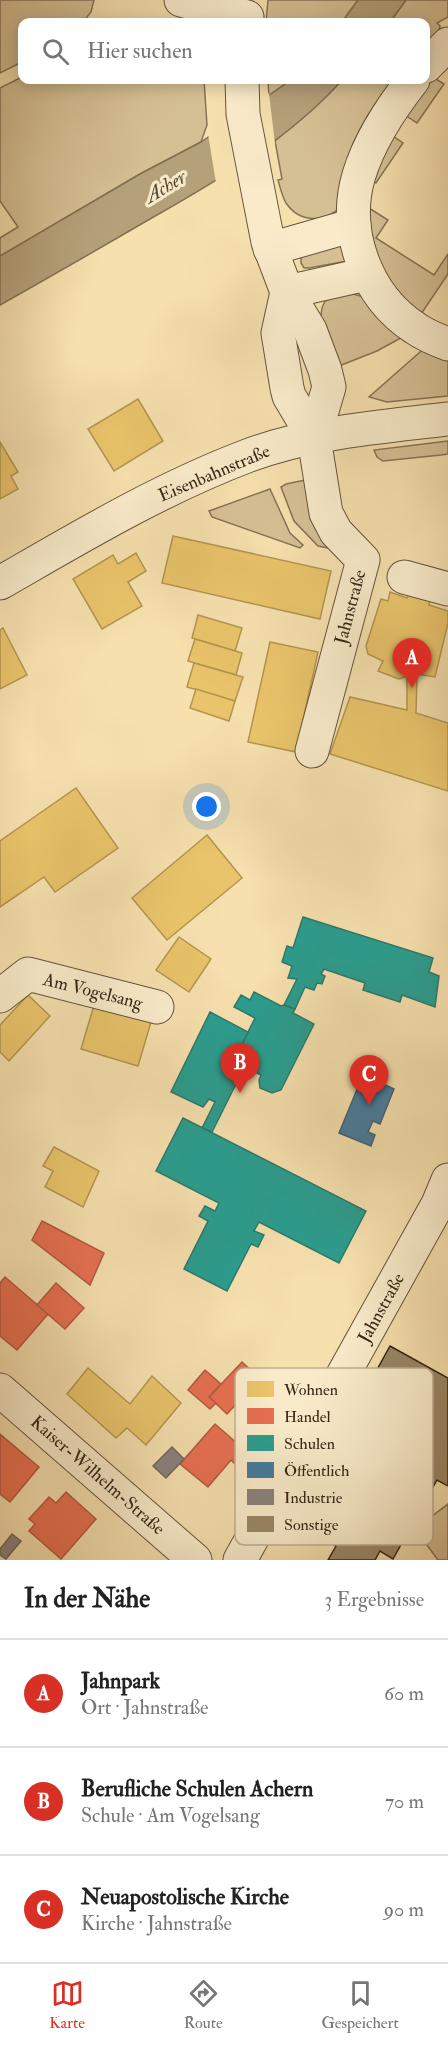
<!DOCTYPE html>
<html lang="de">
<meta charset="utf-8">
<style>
:root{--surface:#fff;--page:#f6f6f6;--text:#222;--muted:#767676;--line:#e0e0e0;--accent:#d93025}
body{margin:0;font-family:"IM FELL Double Pica",serif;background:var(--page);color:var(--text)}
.you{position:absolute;left:207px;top:807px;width:21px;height:21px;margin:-15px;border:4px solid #fff;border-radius:50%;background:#1a73e8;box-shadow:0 0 0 9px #1a73e833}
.badge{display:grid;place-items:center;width:39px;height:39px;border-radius:50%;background:var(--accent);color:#fff;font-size:20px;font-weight:700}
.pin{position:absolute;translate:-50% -50px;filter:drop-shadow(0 2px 3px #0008)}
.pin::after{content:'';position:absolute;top:32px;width:21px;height:18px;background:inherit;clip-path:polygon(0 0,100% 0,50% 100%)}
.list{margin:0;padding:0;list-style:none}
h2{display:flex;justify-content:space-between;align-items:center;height:78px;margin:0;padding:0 24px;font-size:26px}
h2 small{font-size:20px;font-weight:400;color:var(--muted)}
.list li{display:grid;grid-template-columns:39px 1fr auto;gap:18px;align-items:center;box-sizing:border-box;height:108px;padding:0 24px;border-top:2px solid var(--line)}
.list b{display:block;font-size:22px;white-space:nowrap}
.list p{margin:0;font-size:20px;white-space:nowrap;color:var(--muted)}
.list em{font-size:20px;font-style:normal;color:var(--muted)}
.icon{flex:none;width:33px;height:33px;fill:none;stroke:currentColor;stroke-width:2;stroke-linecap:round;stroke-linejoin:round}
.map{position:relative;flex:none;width:448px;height:1560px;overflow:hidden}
.search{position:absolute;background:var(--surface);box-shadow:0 3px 15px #0003;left:18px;right:18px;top:18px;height:66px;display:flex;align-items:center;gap:15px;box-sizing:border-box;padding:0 21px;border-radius:12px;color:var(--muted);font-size:22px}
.sheet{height:402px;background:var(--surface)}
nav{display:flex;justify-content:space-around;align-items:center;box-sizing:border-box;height:84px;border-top:2px solid var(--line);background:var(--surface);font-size:16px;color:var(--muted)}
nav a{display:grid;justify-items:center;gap:3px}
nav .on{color:var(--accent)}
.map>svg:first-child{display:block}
.green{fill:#d5c094;stroke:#847355;stroke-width:1.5}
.water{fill:#b4a17a;stroke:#817052;stroke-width:1.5}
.pier{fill:#f6e0ae}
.homes{fill:#e9c46a;stroke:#b39551;stroke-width:1.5}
.shops{fill:#e76f51;stroke:#b1593f;stroke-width:1.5}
.schools{fill:#2a9d8f;stroke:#2d796b;stroke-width:1.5}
.public{fill:#457b9d;stroke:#406274;stroke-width:1.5}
.industry{fill:#8a817c;stroke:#70665d;stroke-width:1.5}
.building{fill:#998765;stroke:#342616;stroke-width:1.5}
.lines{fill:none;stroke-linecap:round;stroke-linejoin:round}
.minor-casing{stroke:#64543c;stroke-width:35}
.minor{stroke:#f9ebca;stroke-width:33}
.labels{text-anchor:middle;stroke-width:6;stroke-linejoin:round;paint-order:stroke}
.street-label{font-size:18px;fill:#342616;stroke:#f9ebca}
.water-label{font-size:20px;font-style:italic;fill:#5a4b34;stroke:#f9ebca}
.key{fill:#f9ebca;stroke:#beb094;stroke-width:1.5}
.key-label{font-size:16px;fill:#342616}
</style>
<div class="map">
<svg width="448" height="1560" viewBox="0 0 448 1560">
<rect width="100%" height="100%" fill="#f6e0ae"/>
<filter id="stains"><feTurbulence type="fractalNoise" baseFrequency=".00333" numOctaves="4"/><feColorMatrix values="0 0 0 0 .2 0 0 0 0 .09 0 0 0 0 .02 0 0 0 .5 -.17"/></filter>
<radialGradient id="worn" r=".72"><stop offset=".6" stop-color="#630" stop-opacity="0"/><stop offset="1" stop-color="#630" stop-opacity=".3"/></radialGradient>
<g class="green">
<path d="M 0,0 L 94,0 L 91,12 L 83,22 L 22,22 L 22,62 L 0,73 Z"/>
<path d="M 268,0 L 358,0 L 342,22 L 266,22 Z"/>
<path d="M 406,0 L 448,0 L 448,17 L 437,23 L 440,26 L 437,43 L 426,54 L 426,22 L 390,22 Z"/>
<path d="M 428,74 L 444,84 L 417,123 L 399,111 Z"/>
<path d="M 22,77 L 22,80 L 204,80 L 207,125 L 201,142 L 140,174 L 0,256 L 0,238 L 18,227 L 0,201 L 0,88 Z"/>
<path d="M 268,80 L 291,80 L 269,97 Z"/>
<path d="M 342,80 L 403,80 L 343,204 C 328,222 301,225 286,203 C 282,196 280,187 278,180 L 282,179 L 275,141 L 330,93 Z"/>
<path d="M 387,132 L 403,143 L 376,183 L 367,176 Z"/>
<path d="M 361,203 L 388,220 L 376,238 L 434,275 L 448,254 L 448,274 L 417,320 L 389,293 Z"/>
<path d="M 348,242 L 353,260 L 309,268 L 304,268 L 301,263 L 301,258 L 304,255 Z"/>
<path d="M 353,294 L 368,298 L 408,334 L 377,351 L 339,366 C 330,346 313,322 325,301 L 334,297 Z"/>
<path d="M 428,345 L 448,353 L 448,396 L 387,402 L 369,397 Z"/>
<path d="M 448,441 L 448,454 L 441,455 L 383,461 L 377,457 L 374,450 Z"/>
<path d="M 305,480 L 333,549 L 318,546 L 294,521 L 281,487 L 286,484 Z"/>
<path d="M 270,489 L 290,533 L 303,545 L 300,548 L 212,517 L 209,511 Z"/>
<path d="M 448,1504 L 448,1560 L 438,1560 L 415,1529 Z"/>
</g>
<g class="water">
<path d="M 358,0 L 406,0 L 390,22 L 342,22 Z"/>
<path d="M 291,80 L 342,80 C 288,141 213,183 143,223 C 95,251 48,278 0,305 L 0,256 L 140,174 L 201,142 Z"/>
</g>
<path class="pier" d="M 269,93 L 275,144 L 216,183 L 208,134 Z"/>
<g class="homes">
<path d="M 138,399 L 163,441 L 114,471 L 88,429 Z"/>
<path d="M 0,442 L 18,472 L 11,476 L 18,489 L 0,499 Z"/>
<path d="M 173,536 L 331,571 L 320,619 L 162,583 Z"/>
<path d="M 136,553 L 146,571 L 128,582 L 142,606 L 102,629 L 73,579 L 113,555 L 118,564 Z"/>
<path d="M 390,592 L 407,598 L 409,593 L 430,600 L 429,605 L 448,611 L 448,623 L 435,677 L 417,674 L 416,713 L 448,723 L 448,791 L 330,754 L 350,697 L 407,710 L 407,676 L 399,679 L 378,671 L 383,661 L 368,654 L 366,646 L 381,599 L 388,601 Z"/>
<path d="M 198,615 L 242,628 L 235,651 L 192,638 Z"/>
<path d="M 3,628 L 27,675 L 0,689 L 0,630 Z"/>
<path d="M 195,639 L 242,653 L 236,675 L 188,661 Z"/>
<path d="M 270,642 L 318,652 L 296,752 L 248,742 Z"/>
<path d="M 194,663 L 243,677 L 235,701 L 187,687 Z"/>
<path d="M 196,689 L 235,701 L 229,721 L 190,708 Z"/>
<path d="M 76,788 L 118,848 L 55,892 L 44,877 L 0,907 L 0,841 Z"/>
<path d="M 207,835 L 242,878 L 167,940 L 132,898 Z"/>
<path d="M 179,937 L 211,959 L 189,992 L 156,970 Z"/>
<path d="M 28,995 L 50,1016 L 9,1061 L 0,1052 L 0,1025 Z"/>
<path d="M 94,1005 L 151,1022 L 138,1066 L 81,1049 Z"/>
<path d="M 54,1147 L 99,1171 L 83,1207 L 45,1187 L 53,1171 L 43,1166 Z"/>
<path d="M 88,1368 L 130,1404 L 152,1376 L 181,1403 L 146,1445 L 127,1428 L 116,1438 L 67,1394 Z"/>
</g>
<g class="shops">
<path d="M 42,1221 L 104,1253 L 90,1285 L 32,1240 Z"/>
<path d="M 5,1277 L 48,1314 L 17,1350 L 0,1336 L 0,1283 Z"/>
<path d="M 56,1283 L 84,1308 L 65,1329 L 37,1305 Z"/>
<path d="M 242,1362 L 260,1379 L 227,1414 L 209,1397 Z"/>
<path d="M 205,1370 L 221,1384 L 209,1397 L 216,1403 L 210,1409 L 188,1390 Z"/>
<path d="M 215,1424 L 247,1452 L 236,1465 L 231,1460 L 208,1487 L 180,1464 Z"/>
<path d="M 0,1434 L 39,1467 L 10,1502 L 0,1494 Z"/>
<path d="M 66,1492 L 96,1519 L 61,1559 L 29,1531 L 35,1524 L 29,1519 L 49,1497 L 56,1503 Z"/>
</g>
<g class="schools">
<path d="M 303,917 L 433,958 L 429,972 L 439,976 L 435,1007 L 402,995 L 400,1002 L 363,990 L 365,983 L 324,969 L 321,974 L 325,976 L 322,984 L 317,983 L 314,990 L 305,987 L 295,1009 L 284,1005 L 297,979 L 288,978 L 292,966 L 282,962 L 287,946 L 293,948 Z"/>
<path d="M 254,992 L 281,1006 L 284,1005 L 295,1009 L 293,1013 L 314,1024 L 281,1090 L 272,1093 L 260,1088 L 259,1080 L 261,1075 L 233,1062 L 255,1018 L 234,1007 L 241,995 L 250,1000 Z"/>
<path d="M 210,1012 L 248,1032 L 229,1072 L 240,1076 L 212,1132 L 202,1128 L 215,1102 L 209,1099 L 203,1107 L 171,1092 Z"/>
<path d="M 183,1118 L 366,1211 L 339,1263 L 259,1222 L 254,1231 L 264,1235 L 258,1247 L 251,1244 L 227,1291 L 184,1269 L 208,1221 L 199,1216 L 205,1206 L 215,1211 L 219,1203 L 156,1171 Z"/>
</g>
<path class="public" d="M 363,1075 L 394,1089 L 380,1124 L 373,1121 L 368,1132 L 375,1135 L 371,1146 L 339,1133 Z"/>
<g class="industry">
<path d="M 172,1447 L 184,1459 L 166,1478 L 153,1466 Z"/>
<path d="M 12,1534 L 21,1541 L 6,1559 L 0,1555 L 0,1549 Z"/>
</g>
<path class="building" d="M 390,1346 L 448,1378 L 448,1486 L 437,1480 L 393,1559 L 380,1551 L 375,1560 L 328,1560 L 336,1546 L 293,1522 Z"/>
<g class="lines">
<defs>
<g id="minor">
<path d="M 181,0 L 247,17"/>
<path d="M 426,66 L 448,44"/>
<path d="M 242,80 L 243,114 L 268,242 L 287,292 L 310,330 L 325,370 L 329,387 L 314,438"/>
<path d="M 413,80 C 391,108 370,139 359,175 C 342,231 366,296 415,328 C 425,335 437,340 448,344"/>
<path d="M 270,249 L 354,225"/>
<path d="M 287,292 L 278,333 L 287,388 L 289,396 L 314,438 L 326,513 L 336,532 L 363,560 L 312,751"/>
<path d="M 287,292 L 367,274"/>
<path d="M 404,577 L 448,589"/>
<path d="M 0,583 C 80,537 160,489 247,456 C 310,432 381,427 448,419"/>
<path d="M 0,996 L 28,974 L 157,1007"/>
<path d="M 0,1390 L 195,1560"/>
<path d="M 240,1560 L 438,1204 L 448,1180"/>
</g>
</defs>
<use href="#minor" class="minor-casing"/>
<use href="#minor" class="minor"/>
</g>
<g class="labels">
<g class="street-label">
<text transform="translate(214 473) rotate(-23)" y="6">Eisenbahnstraße</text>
<text transform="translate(350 607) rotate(-75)" y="6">Jahnstraße</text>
<text transform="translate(93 991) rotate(14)" y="6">Am Vogelsang</text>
<text transform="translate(381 1308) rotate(-61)" y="6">Jahnstraße</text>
<text transform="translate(98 1475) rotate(41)" y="6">Kaiser-Wilhelm-Straße</text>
</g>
<g class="water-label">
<text transform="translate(165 186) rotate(-31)" y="7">Acher</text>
</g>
</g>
<rect x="235" y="1368" width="198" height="177" rx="9" class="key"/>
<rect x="247" y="1381" width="27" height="16" fill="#e9c46a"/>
<rect x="247" y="1408" width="27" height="16" fill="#e76f51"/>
<rect x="247" y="1435" width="27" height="16" fill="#2a9d8f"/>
<rect x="247" y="1462" width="27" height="16" fill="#457b9d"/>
<rect x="247" y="1489" width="27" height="16" fill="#8a817c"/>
<rect x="247" y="1516" width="27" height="16" fill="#998765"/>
<g class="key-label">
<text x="284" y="1395">Wohnen</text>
<text x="284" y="1422">Handel</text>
<text x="284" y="1449">Schulen</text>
<text x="284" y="1476">Öffentlich</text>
<text x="284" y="1503">Industrie</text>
<text x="284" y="1530">Sonstige</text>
</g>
<rect width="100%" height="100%" filter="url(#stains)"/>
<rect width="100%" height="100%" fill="url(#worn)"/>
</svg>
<div class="you"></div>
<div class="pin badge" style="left:412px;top:688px">A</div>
<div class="pin badge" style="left:240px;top:1093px">B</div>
<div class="pin badge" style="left:369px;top:1105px">C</div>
<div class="search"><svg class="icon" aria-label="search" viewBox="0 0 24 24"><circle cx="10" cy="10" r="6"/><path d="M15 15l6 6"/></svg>Hier suchen</div>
</div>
<section class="sheet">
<h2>In der Nähe<small>3 Ergebnisse</small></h2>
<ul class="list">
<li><span class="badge">A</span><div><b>Jahnpark</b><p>Ort · Jahnstraße</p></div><em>60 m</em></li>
<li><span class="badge">B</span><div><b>Berufliche Schulen Achern</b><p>Schule · Am Vogelsang</p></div><em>70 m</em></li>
<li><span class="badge">C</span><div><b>Neuapostolische Kirche</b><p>Kirche · Jahnstraße</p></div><em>90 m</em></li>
</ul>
</section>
<nav>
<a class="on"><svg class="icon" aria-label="map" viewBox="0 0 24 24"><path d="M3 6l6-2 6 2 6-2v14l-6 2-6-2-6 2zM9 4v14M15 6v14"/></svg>Karte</a>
<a><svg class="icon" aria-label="directions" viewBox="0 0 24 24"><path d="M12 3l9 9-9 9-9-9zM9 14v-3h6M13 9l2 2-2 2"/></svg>Route</a>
<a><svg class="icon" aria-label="saved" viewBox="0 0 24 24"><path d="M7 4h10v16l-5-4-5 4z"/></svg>Gespeichert</a>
</nav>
